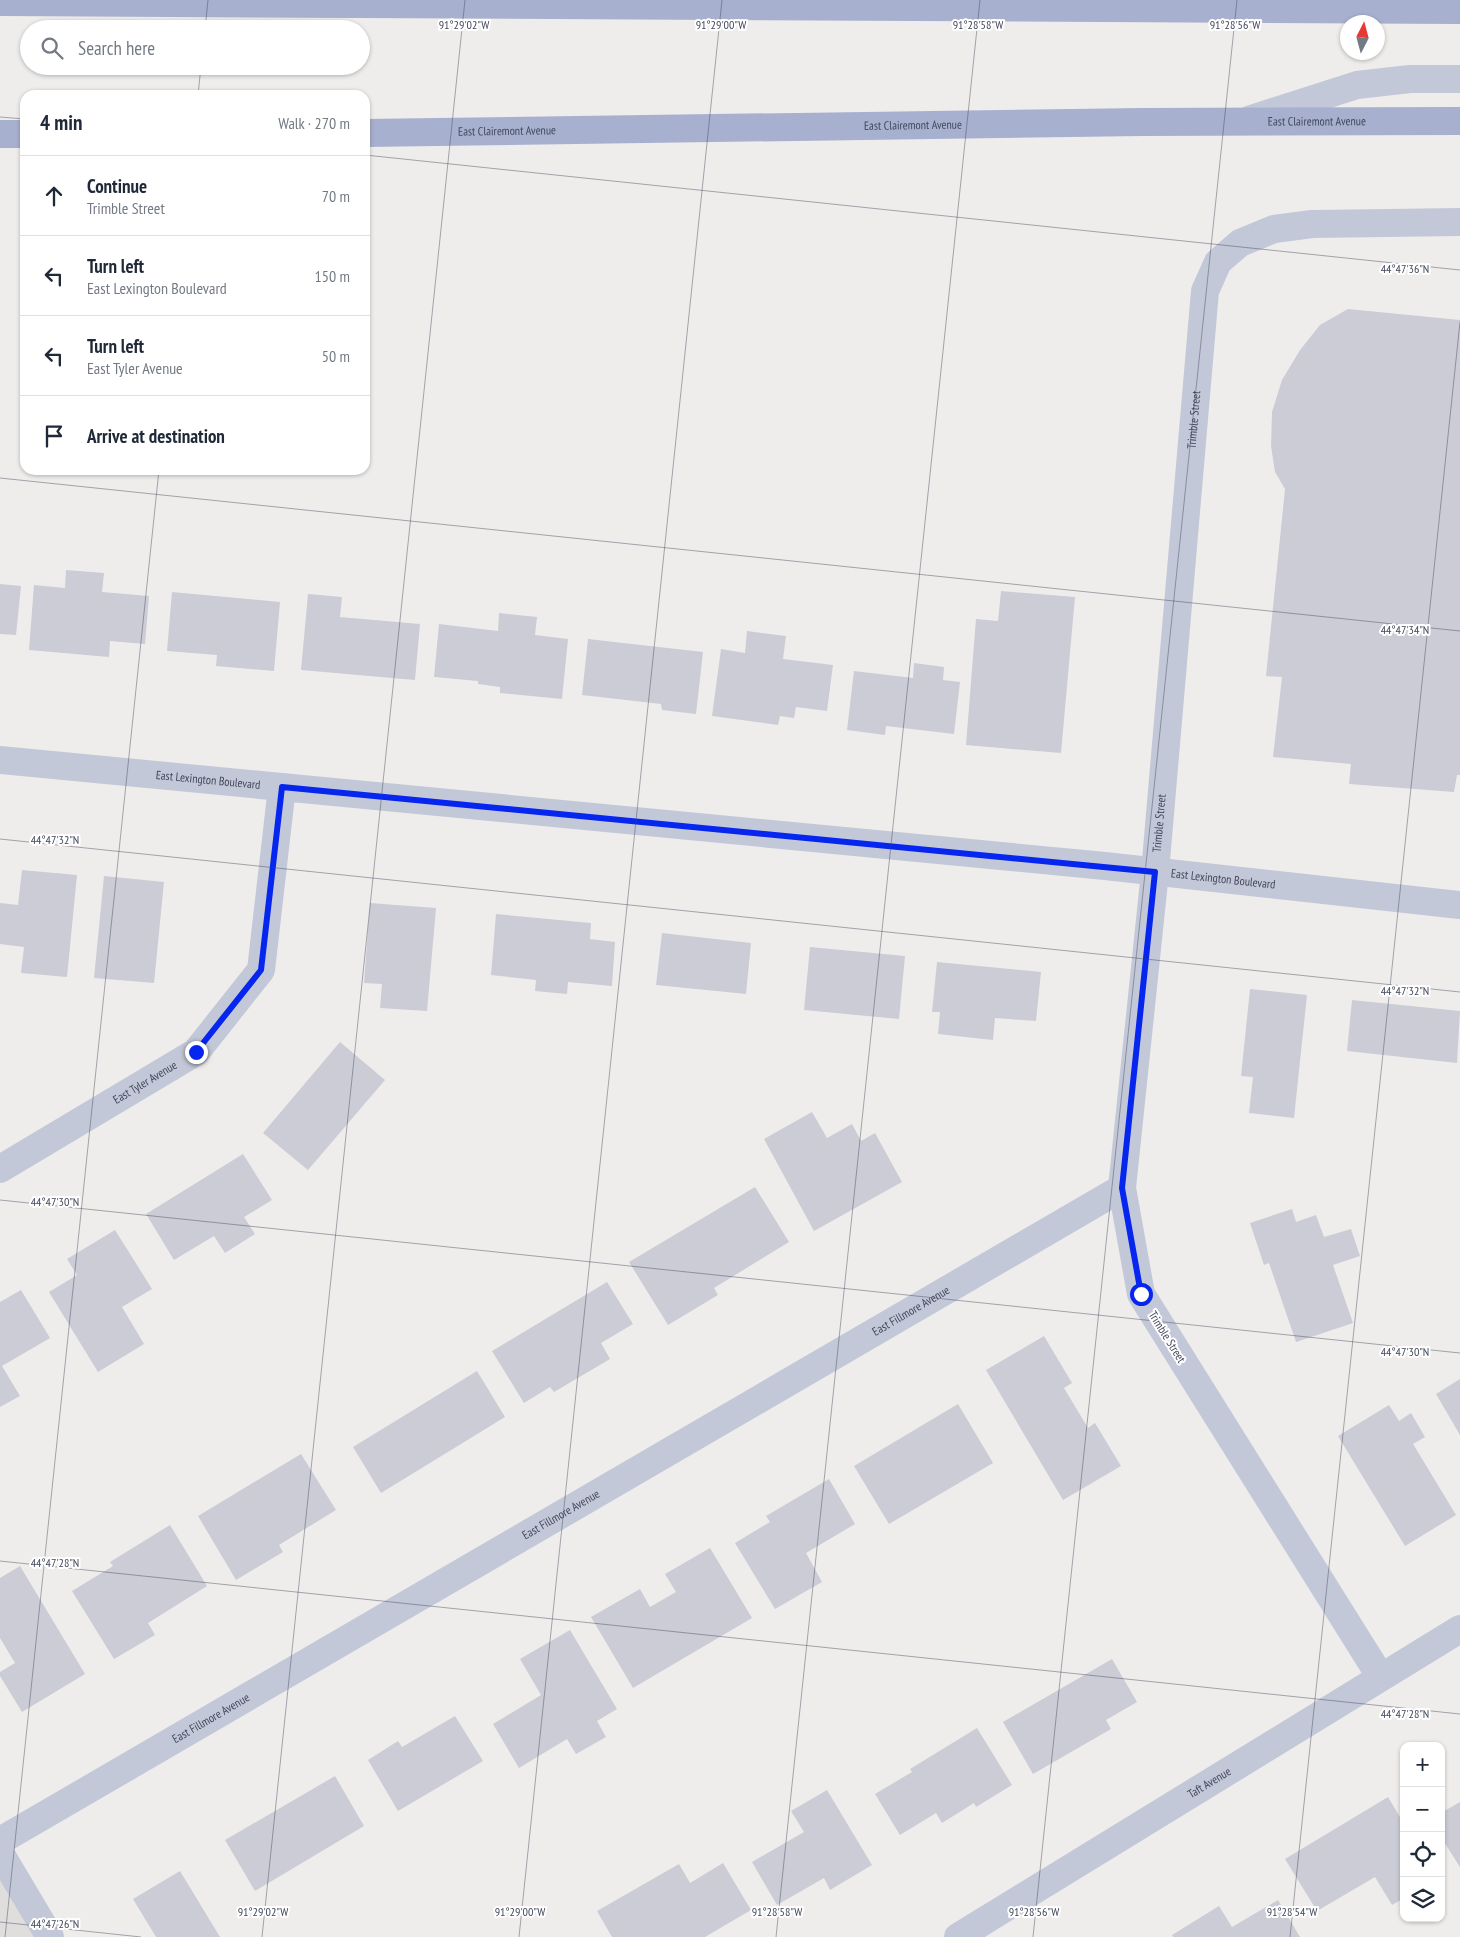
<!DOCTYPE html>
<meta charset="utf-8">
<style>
:root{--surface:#fff;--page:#f2f2f3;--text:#1f2937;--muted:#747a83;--line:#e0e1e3}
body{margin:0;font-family:"PT Sans Narrow",sans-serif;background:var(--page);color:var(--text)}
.controls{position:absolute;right:15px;bottom:15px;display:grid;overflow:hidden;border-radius:10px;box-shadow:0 1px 4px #0004}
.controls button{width:45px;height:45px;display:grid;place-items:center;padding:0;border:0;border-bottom:1px solid var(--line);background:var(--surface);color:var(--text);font:25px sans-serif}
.compass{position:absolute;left:1340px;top:15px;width:45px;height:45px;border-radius:50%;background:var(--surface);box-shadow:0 1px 4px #0004;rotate:6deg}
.stop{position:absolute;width:15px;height:15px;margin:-11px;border:4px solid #0625ee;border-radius:50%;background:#fff}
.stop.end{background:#0625ee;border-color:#fff;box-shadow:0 1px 5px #0008}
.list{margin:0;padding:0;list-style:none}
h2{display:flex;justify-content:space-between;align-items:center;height:65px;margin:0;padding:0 20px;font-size:21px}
h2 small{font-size:16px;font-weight:400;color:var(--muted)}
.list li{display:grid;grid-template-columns:32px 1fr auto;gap:15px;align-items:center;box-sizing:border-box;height:80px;padding:0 20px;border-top:1px solid var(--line)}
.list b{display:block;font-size:19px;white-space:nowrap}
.list p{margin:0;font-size:16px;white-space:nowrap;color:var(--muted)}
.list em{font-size:16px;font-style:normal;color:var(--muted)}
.icon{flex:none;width:28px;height:28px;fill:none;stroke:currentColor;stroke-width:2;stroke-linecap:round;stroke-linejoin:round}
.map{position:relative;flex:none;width:1460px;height:1937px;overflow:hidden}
.search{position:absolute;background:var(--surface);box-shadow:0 1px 4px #0004;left:20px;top:20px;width:350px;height:55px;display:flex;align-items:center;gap:12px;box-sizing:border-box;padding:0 18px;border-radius:28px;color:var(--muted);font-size:19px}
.panel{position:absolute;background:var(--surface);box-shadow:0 1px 4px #0004;left:20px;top:90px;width:350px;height:385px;border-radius:15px}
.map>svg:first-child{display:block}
.education{fill:#e0dddd}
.building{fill:#cbccd5}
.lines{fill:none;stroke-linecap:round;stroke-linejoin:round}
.minor{stroke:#c3c8d8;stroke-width:28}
.major{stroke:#a8b0cf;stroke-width:28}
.route{stroke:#0625ee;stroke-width:6}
.ticks{fill:none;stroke:#42485b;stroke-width:1;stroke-opacity:0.45}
.labels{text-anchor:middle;stroke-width:4;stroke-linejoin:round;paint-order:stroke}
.street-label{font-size:12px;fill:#42485b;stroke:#fff}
.ticks-label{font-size:12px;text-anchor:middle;fill:#42485b;stroke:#fff;stroke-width:4;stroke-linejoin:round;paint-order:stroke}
</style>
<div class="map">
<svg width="1460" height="1937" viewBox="0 0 1460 1937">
<rect width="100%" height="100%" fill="#efedeb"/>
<path class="education" d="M 0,1853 L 50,1937 L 0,1937 Z"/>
<g class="building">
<path d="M 1348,309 L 1460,320 L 1460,775 L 1457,775 L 1454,792 L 1349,784 L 1351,764 L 1273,757 L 1282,677 L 1266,676 L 1285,489 L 1275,472 L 1271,446 L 1272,412 L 1282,380 L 1300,350 L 1320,325 Z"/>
<path d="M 66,570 L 104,573 L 102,592 L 149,596 L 145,644 L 110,641 L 109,657 L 29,650 L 34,585 L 65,588 Z"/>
<path d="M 0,584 L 21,586 L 16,635 L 0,634 Z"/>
<path d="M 1001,591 L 1075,597 L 1061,753 L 966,745 L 976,619 L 998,621 Z"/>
<path d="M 172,592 L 280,602 L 274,671 L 216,666 L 217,655 L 167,651 Z"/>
<path d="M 308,594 L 342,597 L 340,617 L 420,624 L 415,680 L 301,670 Z"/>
<path d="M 499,613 L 537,617 L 535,635 L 568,639 L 562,699 L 500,693 L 500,687 L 478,684 L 478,681 L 434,677 L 439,624 L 498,631 Z"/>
<path d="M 747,631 L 786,636 L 783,659 L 833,665 L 827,711 L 796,707 L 794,718 L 780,716 L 778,725 L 712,716 L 721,649 L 745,653 Z"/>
<path d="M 588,639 L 703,652 L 696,714 L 662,710 L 661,704 L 582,695 Z"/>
<path d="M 914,663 L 944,667 L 943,680 L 960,682 L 954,734 L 886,726 L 885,735 L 847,730 L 854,671 L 913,678 Z"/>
<path d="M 22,870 L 77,875 L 67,977 L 21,973 L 24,947 L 0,944 L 0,903 L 18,905 Z"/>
<path d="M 104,876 L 164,882 L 154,983 L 94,978 Z"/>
<path d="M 370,903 L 436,908 L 427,1011 L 380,1008 L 382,984 L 364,983 Z"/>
<path d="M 496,914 L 591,923 L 590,939 L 615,942 L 612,986 L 568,982 L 567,994 L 535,991 L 536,980 L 491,975 Z"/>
<path d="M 662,933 L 751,943 L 746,994 L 656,985 Z"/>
<path d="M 810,947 L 905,956 L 899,1019 L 804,1010 Z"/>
<path d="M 937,962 L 1041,972 L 1036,1021 L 995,1018 L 993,1040 L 938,1034 L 940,1012 L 932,1012 Z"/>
<path d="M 1250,989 L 1307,995 L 1294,1118 L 1249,1113 L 1253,1077 L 1241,1076 Z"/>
<path d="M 1352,1000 L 1460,1011 L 1457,1063 L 1347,1051 Z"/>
<path d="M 340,1042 L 385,1080 L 308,1170 L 263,1133 Z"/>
<path d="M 812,1112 L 827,1138 L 852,1124 L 861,1141 L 875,1133 L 902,1182 L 814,1231 L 764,1139 Z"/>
<path d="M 243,1154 L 272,1200 L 244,1217 L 255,1234 L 225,1253 L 214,1236 L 174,1260 L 146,1214 Z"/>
<path d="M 755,1187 L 789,1242 L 714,1288 L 718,1295 L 668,1325 L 629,1262 Z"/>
<path d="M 1292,1209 L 1296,1222 L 1316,1215 L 1324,1237 L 1351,1229 L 1360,1256 L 1333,1265 L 1353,1323 L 1296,1342 L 1269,1263 L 1264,1265 L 1250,1223 Z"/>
<path d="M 115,1230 L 152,1289 L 122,1307 L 144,1344 L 98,1372 L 49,1292 L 77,1275 L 67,1259 Z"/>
<path d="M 607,1282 L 633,1324 L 601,1343 L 610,1359 L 554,1392 L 550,1387 L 524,1403 L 492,1351 Z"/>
<path d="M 21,1290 L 50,1338 L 2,1366 L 20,1396 L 0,1407 L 0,1302 Z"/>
<path d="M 1044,1336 L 1072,1383 L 1064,1388 L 1088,1428 L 1095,1423 L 1121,1466 L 1063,1500 L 986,1370 Z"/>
<path d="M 477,1371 L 505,1417 L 381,1493 L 353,1447 Z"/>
<path d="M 1460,1379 L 1460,1435 L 1436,1394 Z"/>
<path d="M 958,1404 L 993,1463 L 889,1524 L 854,1466 Z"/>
<path d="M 1389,1405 L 1399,1421 L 1411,1413 L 1425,1437 L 1413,1444 L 1456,1515 L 1405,1546 L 1338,1436 Z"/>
<path d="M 301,1454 L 336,1510 L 279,1545 L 283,1552 L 236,1580 L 198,1516 Z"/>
<path d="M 829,1479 L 855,1524 L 806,1553 L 822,1582 L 775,1609 L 735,1543 L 770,1522 L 766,1516 Z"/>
<path d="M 170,1525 L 207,1586 L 148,1623 L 155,1635 L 114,1659 L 72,1591 L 113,1566 L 110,1562 Z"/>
<path d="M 710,1548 L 752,1618 L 633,1688 L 591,1617 L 640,1589 L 650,1607 L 676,1592 L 665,1574 Z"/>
<path d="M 20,1566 L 85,1674 L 22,1712 L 0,1676 L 0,1672 L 15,1663 L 0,1638 L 0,1578 Z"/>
<path d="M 570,1630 L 617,1709 L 597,1721 L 606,1737 L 576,1754 L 567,1739 L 519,1768 L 493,1724 L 541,1695 L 520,1659 Z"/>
<path d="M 1112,1659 L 1137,1702 L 1106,1720 L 1111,1729 L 1033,1774 L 1003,1722 Z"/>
<path d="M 455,1716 L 483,1761 L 398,1811 L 368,1760 L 398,1741 L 402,1747 Z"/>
<path d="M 977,1728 L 1012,1785 L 976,1807 L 974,1803 L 942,1823 L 936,1813 L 900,1835 L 875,1794 L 912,1772 L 910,1769 Z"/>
<path d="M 335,1776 L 364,1826 L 255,1891 L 225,1840 Z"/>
<path d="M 827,1790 L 872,1865 L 830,1890 L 824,1878 L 777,1905 L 752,1862 L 804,1832 L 791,1811 Z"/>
<path d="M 1388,1797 L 1404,1824 L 1404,1898 L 1392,1905 L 1375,1877 L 1317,1911 L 1285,1859 Z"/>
<path d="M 1460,1802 L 1460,1867 L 1441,1837 L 1441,1813 Z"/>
<path d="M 723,1863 L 751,1910 L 705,1937 L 612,1937 L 597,1911 L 679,1864 L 690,1883 Z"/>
<path d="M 180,1871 L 220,1937 L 156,1937 L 133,1899 Z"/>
<path d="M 1278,1900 L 1300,1937 L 1173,1937 L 1172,1935 L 1219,1906 L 1232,1927 Z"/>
</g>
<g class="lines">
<g class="minor">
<path d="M 1251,119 L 1357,85 L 1410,79 L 1460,79"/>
<path id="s1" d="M 0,760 L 1105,866 L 1460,905"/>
<path id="s2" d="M 0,1169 L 196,1052 L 261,970 L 282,787"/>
<path id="s3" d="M 1380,1676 L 1141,1294 L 1122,1188 L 1155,872 L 1205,291 L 1218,262 L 1240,243 L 1274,229 L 1312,224 L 1460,222"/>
<path id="s4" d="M 0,1841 L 1122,1188"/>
<path d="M 0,1853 L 50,1937"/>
<path id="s5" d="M 958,1937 L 1460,1629"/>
</g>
<g class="major">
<path d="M 0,2 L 1460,10"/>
<path id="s6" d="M 365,133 L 1143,122 L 1460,121"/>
<path d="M 0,134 L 25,134"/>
</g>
</g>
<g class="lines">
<path class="route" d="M 196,1052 L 261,970 L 282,787 L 1155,872 L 1122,1188 L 1141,1294"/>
</g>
<path class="ticks" d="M 205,29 L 208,0M 198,95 L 201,66M 0,117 L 25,119M 365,155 L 1460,270M 0,478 L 1460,631M 0,839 L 1460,992M 0,1200 L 1460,1353M 0,1561 L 1460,1714M 0,1922 L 141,1937M 5,1937 L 159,470M 262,1937 L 465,0M 519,1937 L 722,0M 776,1937 L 980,0M 1033,1937 L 1237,0M 1290,1937 L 1460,322"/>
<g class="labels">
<g class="street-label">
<text dy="4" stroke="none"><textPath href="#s6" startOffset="952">East Clairemont Avenue</textPath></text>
<text dy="4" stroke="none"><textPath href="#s6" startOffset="548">East Clairemont Avenue</textPath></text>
<text dy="4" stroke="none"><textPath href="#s6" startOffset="142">East Clairemont Avenue</textPath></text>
<text dy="4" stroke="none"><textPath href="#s3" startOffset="1330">Trimble Street</textPath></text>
<text dy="4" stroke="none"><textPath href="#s1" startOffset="209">East Lexington Boulevard</textPath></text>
<text dy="4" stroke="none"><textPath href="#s3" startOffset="925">Trimble Street</textPath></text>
<text dy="4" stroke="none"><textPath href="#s1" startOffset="1229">East Lexington Boulevard</textPath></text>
<text dy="4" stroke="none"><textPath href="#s2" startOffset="169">East Tyler Avenue</textPath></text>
<text dy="4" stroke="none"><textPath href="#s4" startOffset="1054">East Fillmore Avenue</textPath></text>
<text transform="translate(1167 1337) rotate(58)" y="4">Trimble Street</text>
<text dy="4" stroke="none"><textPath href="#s4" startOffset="649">East Fillmore Avenue</textPath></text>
<text dy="4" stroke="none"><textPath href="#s4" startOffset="244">East Fillmore Avenue</textPath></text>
<text dy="4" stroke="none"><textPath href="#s5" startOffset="295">Taft Avenue</textPath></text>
</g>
</g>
<g class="ticks-label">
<text x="464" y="29">91°29'02"W</text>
<text x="721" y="29">91°29'00"W</text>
<text x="978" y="29">91°28'58"W</text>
<text x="1235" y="29">91°28'56"W</text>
<text x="1405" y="273">44°47'36"N</text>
<text x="1405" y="634">44°47'34"N</text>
<text x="55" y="844">44°47'32"N</text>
<text x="1405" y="995">44°47'32"N</text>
<text x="55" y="1206">44°47'30"N</text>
<text x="1405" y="1356">44°47'30"N</text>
<text x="55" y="1567">44°47'28"N</text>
<text x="1405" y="1718">44°47'28"N</text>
<text x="263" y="1916">91°29'02"W</text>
<text x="520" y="1916">91°29'00"W</text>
<text x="777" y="1916">91°28'58"W</text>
<text x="1034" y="1916">91°28'56"W</text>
<text x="1292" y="1916">91°28'54"W</text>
<text x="55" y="1928">44°47'26"N</text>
</g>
</svg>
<div class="controls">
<button>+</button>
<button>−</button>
<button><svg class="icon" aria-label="locate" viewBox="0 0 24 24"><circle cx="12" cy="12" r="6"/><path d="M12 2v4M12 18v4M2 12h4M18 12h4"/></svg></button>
<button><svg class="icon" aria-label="layers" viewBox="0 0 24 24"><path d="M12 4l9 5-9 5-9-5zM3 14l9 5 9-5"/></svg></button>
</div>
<svg class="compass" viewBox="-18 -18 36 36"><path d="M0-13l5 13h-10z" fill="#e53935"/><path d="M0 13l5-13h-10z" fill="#747a83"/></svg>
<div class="stop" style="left:1141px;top:1294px"></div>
<div class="stop end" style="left:196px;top:1052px"></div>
<div class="search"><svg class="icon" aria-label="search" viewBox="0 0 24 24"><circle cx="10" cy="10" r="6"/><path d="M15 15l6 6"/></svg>Search here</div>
<section class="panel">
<h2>4 min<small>Walk · 270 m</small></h2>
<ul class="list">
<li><svg class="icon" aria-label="ahead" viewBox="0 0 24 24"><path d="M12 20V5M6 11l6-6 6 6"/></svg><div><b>Continue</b><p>Trimble Street</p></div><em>70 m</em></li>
<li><svg class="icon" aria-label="left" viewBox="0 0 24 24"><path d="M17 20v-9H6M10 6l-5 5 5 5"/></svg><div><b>Turn left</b><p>East Lexington Boulevard</p></div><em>150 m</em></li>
<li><svg class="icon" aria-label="left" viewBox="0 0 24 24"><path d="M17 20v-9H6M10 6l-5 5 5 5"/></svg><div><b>Turn left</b><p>East Tyler Avenue</p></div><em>50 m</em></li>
<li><svg class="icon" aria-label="arrive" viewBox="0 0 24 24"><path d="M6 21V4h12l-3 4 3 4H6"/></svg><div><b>Arrive at destination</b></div></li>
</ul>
</section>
</div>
